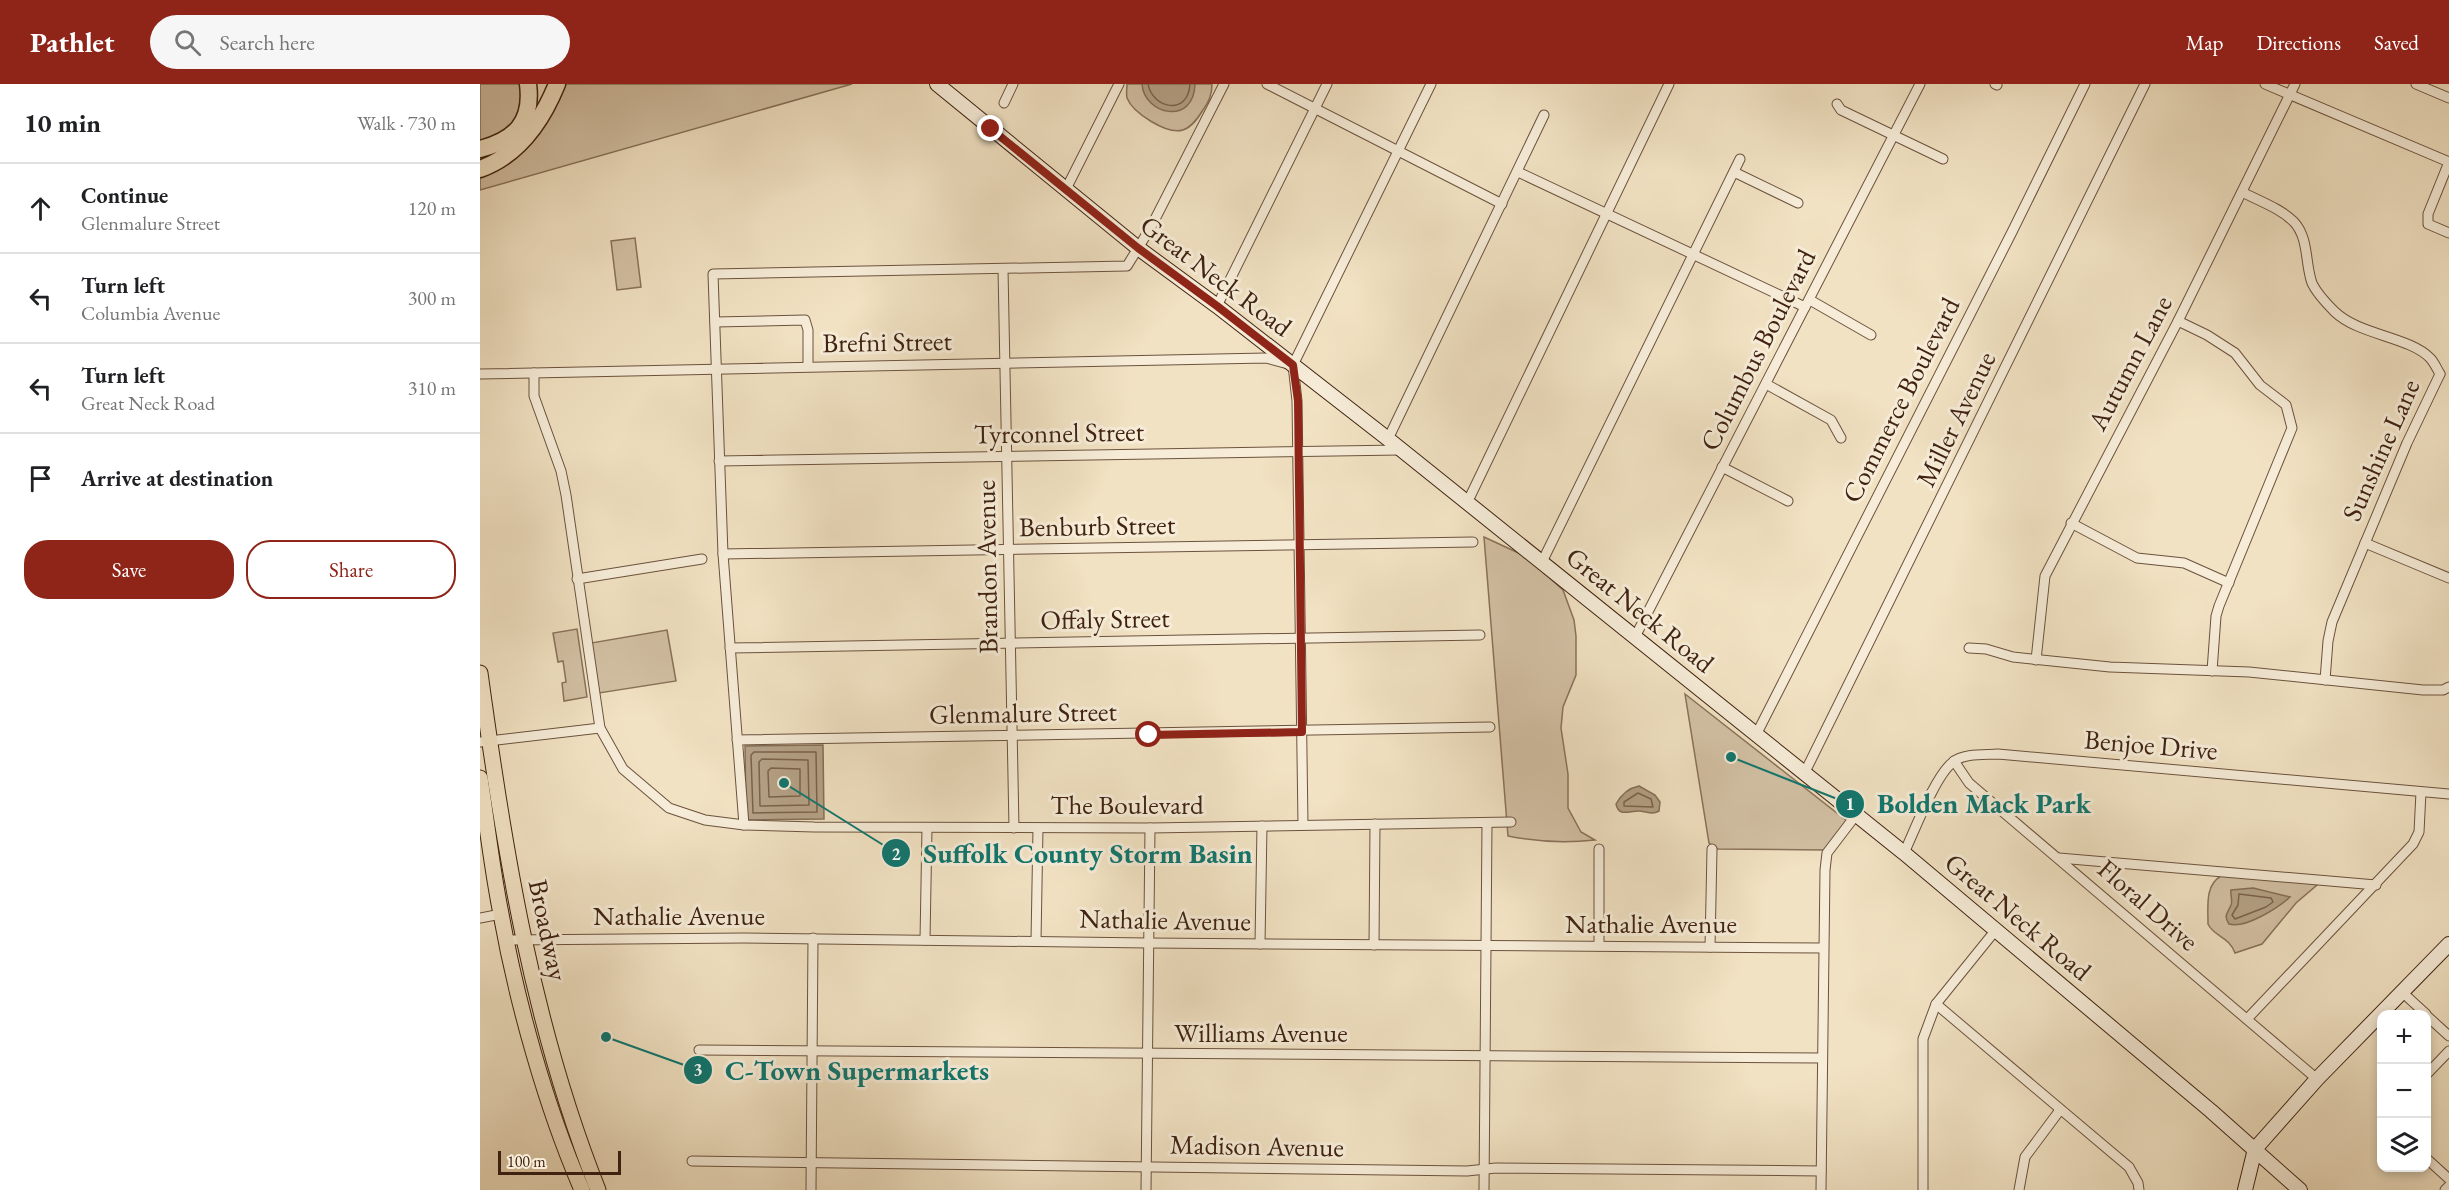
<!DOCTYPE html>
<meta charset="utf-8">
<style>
:root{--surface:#fff;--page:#f6f6f6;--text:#202124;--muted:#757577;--line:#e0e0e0;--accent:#8f2418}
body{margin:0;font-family:"EB Garamond",serif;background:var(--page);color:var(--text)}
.controls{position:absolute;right:18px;bottom:18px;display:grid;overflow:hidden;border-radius:12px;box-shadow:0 3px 9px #0003}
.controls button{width:54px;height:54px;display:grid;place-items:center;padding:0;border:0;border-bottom:2px solid var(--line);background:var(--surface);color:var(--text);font:30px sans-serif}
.scale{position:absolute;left:18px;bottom:15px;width:123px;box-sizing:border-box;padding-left:6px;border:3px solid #3f2210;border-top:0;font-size:16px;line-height:21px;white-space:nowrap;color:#3f2210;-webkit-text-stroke:4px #f6ecd8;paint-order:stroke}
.stop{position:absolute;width:18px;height:18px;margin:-14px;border:4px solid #8f2418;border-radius:50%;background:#fff}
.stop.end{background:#8f2418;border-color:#fff;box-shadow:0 2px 6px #0008}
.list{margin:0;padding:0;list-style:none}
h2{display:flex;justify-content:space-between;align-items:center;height:78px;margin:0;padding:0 24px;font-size:26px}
h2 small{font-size:20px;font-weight:400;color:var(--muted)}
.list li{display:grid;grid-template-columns:39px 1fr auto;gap:18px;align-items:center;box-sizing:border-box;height:90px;padding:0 24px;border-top:2px solid var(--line)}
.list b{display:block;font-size:22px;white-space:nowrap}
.list p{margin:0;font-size:20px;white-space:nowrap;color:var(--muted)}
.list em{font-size:20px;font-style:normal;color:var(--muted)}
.actions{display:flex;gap:12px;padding:18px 24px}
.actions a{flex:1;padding:14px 0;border:2px solid var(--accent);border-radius:24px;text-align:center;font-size:21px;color:var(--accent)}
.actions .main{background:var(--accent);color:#fff}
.icon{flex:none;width:33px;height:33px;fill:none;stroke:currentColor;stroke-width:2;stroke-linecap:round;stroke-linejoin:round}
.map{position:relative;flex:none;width:1969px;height:1106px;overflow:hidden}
header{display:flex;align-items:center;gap:36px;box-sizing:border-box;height:84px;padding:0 30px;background:var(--accent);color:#fff}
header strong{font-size:28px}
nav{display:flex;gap:33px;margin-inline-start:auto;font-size:21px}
.search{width:420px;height:54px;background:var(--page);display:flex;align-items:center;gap:15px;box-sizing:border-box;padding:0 21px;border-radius:33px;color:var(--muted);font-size:22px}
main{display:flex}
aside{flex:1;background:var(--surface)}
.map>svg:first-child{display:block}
.green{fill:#d3c1a5;stroke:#89725a;stroke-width:1.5}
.water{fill:#b4a186;stroke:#856e57;stroke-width:1.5}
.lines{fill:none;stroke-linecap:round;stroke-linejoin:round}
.shore{stroke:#7a624b;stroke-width:1.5}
.street-casing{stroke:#6c523d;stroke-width:11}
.secondary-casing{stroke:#3f2210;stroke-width:16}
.primary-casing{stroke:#3f2210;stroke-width:17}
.highway-casing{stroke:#3f2210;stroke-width:19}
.street{stroke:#f6ecd8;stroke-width:9}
.secondary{stroke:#f6ecd8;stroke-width:14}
.primary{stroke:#f1e2c3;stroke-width:15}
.highway{stroke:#f1e2c3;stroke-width:16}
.route{stroke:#8f2418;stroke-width:8}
.labels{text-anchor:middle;stroke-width:6;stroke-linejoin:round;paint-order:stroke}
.street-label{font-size:27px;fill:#3f2210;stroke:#f6ecd8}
.leader{fill:none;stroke:#0f766e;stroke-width:2}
.callout-dot{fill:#0f766e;stroke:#f6ecd8;stroke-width:2}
.mark-label{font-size:18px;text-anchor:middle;font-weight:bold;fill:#fff}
.callout-label{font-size:28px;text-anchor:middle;font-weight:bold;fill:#0f766e;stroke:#f6ecd8;stroke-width:6;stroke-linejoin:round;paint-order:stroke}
</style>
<header>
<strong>Pathlet</strong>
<div class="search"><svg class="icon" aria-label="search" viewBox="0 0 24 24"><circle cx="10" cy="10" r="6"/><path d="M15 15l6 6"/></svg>Search here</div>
<nav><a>Map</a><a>Directions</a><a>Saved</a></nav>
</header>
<main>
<aside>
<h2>10 min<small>Walk · 730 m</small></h2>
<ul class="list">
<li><svg class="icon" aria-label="ahead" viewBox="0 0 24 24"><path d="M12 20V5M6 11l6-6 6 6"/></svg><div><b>Continue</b><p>Glenmalure Street</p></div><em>120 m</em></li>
<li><svg class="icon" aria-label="left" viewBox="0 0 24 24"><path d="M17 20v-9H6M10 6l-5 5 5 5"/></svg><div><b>Turn left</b><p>Columbia Avenue</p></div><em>300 m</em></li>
<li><svg class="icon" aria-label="left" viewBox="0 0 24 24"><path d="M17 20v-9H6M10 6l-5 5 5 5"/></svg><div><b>Turn left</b><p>Great Neck Road</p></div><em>310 m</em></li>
<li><svg class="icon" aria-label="arrive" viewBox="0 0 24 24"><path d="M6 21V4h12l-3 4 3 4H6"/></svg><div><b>Arrive at destination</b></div></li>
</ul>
<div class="actions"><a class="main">Save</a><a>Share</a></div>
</aside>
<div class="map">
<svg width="1969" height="1106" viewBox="0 0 1969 1106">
<rect width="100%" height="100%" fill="#f1e2c3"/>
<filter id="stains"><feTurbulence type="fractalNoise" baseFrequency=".00333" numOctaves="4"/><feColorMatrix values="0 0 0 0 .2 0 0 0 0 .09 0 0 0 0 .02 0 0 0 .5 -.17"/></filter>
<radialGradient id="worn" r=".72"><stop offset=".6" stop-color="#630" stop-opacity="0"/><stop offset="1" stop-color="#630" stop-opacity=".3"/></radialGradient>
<g class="green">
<path d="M 0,0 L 40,0 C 42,44 41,44 0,59 Z"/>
<path d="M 82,0 L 372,0 L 0,106 L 0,89 Z"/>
<path d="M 647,0 L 732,0 C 732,11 729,17 723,26 C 718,34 712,43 703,46 C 687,51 653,29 647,14 C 646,10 647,4 647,0 Z"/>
<path d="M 155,154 L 161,203 L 137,206 L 131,157 Z"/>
<path d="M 1004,453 L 1045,472 L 1083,506 L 1094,536 L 1096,552 L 1096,591 L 1083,623 L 1081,644 L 1088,690 L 1088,724 L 1101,748 L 1115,756 C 1086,759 1057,758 1028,752 Z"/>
<path d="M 97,545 L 107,613 L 84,617 L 82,599 L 86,598 L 83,577 L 78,578 L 73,549 Z"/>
<path d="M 187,546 L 196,597 L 119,609 L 111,559 Z"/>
<path d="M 1205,610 L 1367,737 L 1345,766 L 1238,765 L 1229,759 Z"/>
<path d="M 1741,792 L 1827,798 L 1837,801 L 1816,819 L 1782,860 L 1755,869 C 1749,852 1734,853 1728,840 C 1728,822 1725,801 1741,792 Z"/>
</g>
<g class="water">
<path d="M 662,0 L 715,0 C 714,42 664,31 662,0 Z"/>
<path d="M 343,661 L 344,735 L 266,736 L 265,662 Z"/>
<path d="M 1159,702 L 1175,711 L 1180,718 L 1179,727 C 1172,731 1168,728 1160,727 C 1150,726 1139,734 1136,720 C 1141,711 1149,704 1159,702 Z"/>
<path d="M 1773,804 L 1810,813 C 1798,824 1765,845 1749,840 C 1743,831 1748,829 1751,821 C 1753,817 1750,811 1751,806 Z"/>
</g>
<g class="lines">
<g class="shore">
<path d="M 668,0 C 672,24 708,33 710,0"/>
<path d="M 274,668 L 336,668 L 337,728 L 273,729 L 271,671 Z"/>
<path d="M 282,675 L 328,676 L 329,721 L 280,722 L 279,678 Z"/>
<path d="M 291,684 L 320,685 L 320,712 L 289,713 L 288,687 Z"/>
<path d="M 1158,709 L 1171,715 L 1173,723 L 1144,722 L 1144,718 Z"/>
<path d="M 1759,810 L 1791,814 L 1793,818 L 1786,823 L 1755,835 L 1752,831 L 1758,821 Z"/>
</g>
<defs>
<g id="street">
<path d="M 787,0 L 1022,120"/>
<path d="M 1515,0 L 1517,1"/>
<path d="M 1785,0 L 1969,78"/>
<path d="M 1936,0 L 1969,14"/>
<path d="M 524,19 L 533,0"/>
<path d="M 1357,20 L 1361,26 L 1463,75"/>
<path d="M 1969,78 L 1948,130 L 1948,140 L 1969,149"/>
<path d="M 1038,88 L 1325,223"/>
<path d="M 1254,88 L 1318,119"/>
<path d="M 586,105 L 639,0"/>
<path d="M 1762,108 C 1779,117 1800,124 1814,138 C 1829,154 1825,180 1832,199 C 1837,210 1847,220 1855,228 C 1879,251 1930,253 1950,274 C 1954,278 1957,285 1960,290"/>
<path d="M 523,185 L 534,744"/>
<path d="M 1330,216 L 1391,251"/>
<path d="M 737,222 L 847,0"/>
<path d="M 1698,237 L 1727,251 L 1755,269 L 1780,301 L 1806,321 L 1812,344 L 1739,522 L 1736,532 L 1732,587"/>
<path d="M 235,238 L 325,236 L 328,246 L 328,282"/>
<path d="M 813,281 L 817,317 L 823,741"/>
<path d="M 813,281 L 951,0"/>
<path d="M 54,289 L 54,312 L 81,387 L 86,411 L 120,644 L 143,685 L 189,724 L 225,736 L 264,741 L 334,743 L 670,744 L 1031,738"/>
<path d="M 0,290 L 786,274 L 808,280"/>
<path d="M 1286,300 L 1351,336 L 1361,354"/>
<path d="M 908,355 L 1064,31"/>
<path d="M 239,377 L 920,366"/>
<path d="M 1242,383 L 1308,417"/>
<path d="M 987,419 L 1189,0"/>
<path d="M 1591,439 L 1657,474 L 1704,479 L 1749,499"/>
<path d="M 1885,459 L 1969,494"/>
<path d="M 243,470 L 993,458"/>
<path d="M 1062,478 L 1260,75"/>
<path d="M 97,495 L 222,475"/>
<path d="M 1155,553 L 1440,0"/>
<path d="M 250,564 L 1000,551"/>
<path d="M 1489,564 L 1506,565 L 1533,573 L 1630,583 L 1769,588 L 1943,606 L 1963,606 L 1969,603"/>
<path d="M 1556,576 L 1565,492 L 1698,237 L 1815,0"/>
<path d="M 1845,596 L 1848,557 L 1852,538 L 1927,359 L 1960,290"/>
<path d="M 1276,651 L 1532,148 L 1605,0"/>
<path d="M 257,656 L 1010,643"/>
<path d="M 0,658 L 120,644"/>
<path d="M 1474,677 L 1489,699 L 1837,995"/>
<path d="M 1324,690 L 1665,0"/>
<path d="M 264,741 L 243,470 L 233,190 L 647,182 L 671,143 L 744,0"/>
<path d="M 1424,769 C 1435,746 1455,692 1473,678 C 1484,669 1505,671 1518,670 L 1969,710"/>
<path d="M 1579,774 L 1896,801"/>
<path d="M 0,834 L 21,830"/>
<path d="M 26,856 L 264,854 L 668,859 L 1343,864"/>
<path d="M 445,856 L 447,744"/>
<path d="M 556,857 L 558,744"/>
<path d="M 780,860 L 782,742"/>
<path d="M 894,861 L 895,740"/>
<path d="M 1119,862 L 1119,765"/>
<path d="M 1230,863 L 1232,765"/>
<path d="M 1922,908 L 1946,930"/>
<path d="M 1456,920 L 1649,1083 L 1658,1099 L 1659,1106"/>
<path d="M 1946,931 L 1969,952"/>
<path d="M 1768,934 L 1933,760 L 1939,748 L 1941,708"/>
<path d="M 219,966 L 1342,974"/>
<path d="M 1946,991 L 1969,967"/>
<path d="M 1946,1074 L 1969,1095"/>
<path d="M 212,1077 L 987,1087 L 1016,1084 L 1341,1087"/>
<path d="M 331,1106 L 333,854"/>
<path d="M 666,1106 L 670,744"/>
<path d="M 1004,1106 L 1007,739"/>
<path d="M 1341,1106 L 1345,786 L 1347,769 L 1376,731"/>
<path d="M 1443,1106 L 1443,955 L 1456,920 L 1515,847"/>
<path d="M 1539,1106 L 1545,1073 L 1580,1026"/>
<path d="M 1965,1106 L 1969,1102"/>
</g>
<g id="secondary">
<path d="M 457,0 L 658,164 L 737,222 L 908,355 L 1424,769 L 1731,1027 L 1820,1106"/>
<path d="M 1765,1106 L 1775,1065 L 1837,995 L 1969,860"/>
</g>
<g id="primary">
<path d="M 0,589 C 24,765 52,940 118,1106"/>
<path d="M 0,694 C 7,740 12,785 21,830 C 37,919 66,1023 102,1106"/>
</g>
<g id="highway">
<path d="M 0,65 C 35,56 53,38 48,0"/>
<path d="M 0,85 C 39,71 62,37 77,0"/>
</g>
</defs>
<use href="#street" class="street-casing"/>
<use href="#secondary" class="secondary-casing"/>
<use href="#primary" class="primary-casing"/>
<use href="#highway" class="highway-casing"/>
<use href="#street" class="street"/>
<use href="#secondary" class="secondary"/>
<use href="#primary" class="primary"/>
<use href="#highway" class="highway"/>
</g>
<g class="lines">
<path class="route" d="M 511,45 L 658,164 L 737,222 L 813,281 L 818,317 L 822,648 L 669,651"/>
</g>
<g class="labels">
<g class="street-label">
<text transform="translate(736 192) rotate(37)" y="9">Great Neck Road</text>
<text transform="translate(407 258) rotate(-1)" y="9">Brefni Street</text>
<text transform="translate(1278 266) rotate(-63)" y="9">Columbus Boulevard</text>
<text transform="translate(1650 279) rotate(-62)" y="9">Autumn Lane</text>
<text transform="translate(1421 316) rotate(-63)" y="9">Commerce Boulevard</text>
<text transform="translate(1476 335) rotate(-64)" y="9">Miller Avenue</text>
<text transform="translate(579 349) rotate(-1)" y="9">Tyrconnel Street</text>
<text transform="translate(1901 366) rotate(-66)" y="9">Sunshine Lane</text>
<text transform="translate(617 442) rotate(-1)" y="9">Benburb Street</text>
<text transform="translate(507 483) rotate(-91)" y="9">Brandon Avenue</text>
<text transform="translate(1160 526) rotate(39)" y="9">Great Neck Road</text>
<text transform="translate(625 535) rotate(-1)" y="9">Offaly Street</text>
<text transform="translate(543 629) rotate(-1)" y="9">Glenmalure Street</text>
<text transform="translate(1671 661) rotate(5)" y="9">Benjoe Drive</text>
<text x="647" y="730">The Boulevard</text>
<text transform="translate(1668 821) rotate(41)" y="9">Floral Drive</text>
<text x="199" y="841">Nathalie Avenue</text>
<text transform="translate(1538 833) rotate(40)" y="9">Great Neck Road</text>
<text transform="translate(685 836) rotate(1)" y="9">Nathalie Avenue</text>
<text x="1171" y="849">Nathalie Avenue</text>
<text transform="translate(68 846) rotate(78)" y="9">Broadway</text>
<text x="781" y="958">Williams Avenue</text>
<text transform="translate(777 1062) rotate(1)" y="9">Madison Avenue</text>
</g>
</g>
<path class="leader" d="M1251 673L1370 720M304 699L416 769M126 953L218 986"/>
<g class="callout-dot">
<circle cx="1251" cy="673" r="6"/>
<circle cx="304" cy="699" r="6"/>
<circle cx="126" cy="953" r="6"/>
<circle cx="1370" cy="720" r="15"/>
<circle cx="416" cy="769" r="15"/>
<circle cx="218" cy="986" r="15"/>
</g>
<g class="mark-label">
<text x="1370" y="726">1</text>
<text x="416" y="776">2</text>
<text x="218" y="992">3</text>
</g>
<g class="callout-label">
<text x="1504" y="729">Bolden Mack Park</text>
<text x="608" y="779">Suffolk County Storm Basin</text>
<text x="377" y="996">C‑Town Supermarkets</text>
</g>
<rect width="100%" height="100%" filter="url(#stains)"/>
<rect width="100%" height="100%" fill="url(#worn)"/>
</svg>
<div class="controls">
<button>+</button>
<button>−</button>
<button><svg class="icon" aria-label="layers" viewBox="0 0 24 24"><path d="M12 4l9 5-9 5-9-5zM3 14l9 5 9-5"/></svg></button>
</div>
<div class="scale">100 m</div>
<div class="stop" style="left:669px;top:651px"></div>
<div class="stop end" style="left:511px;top:45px"></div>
</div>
</main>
